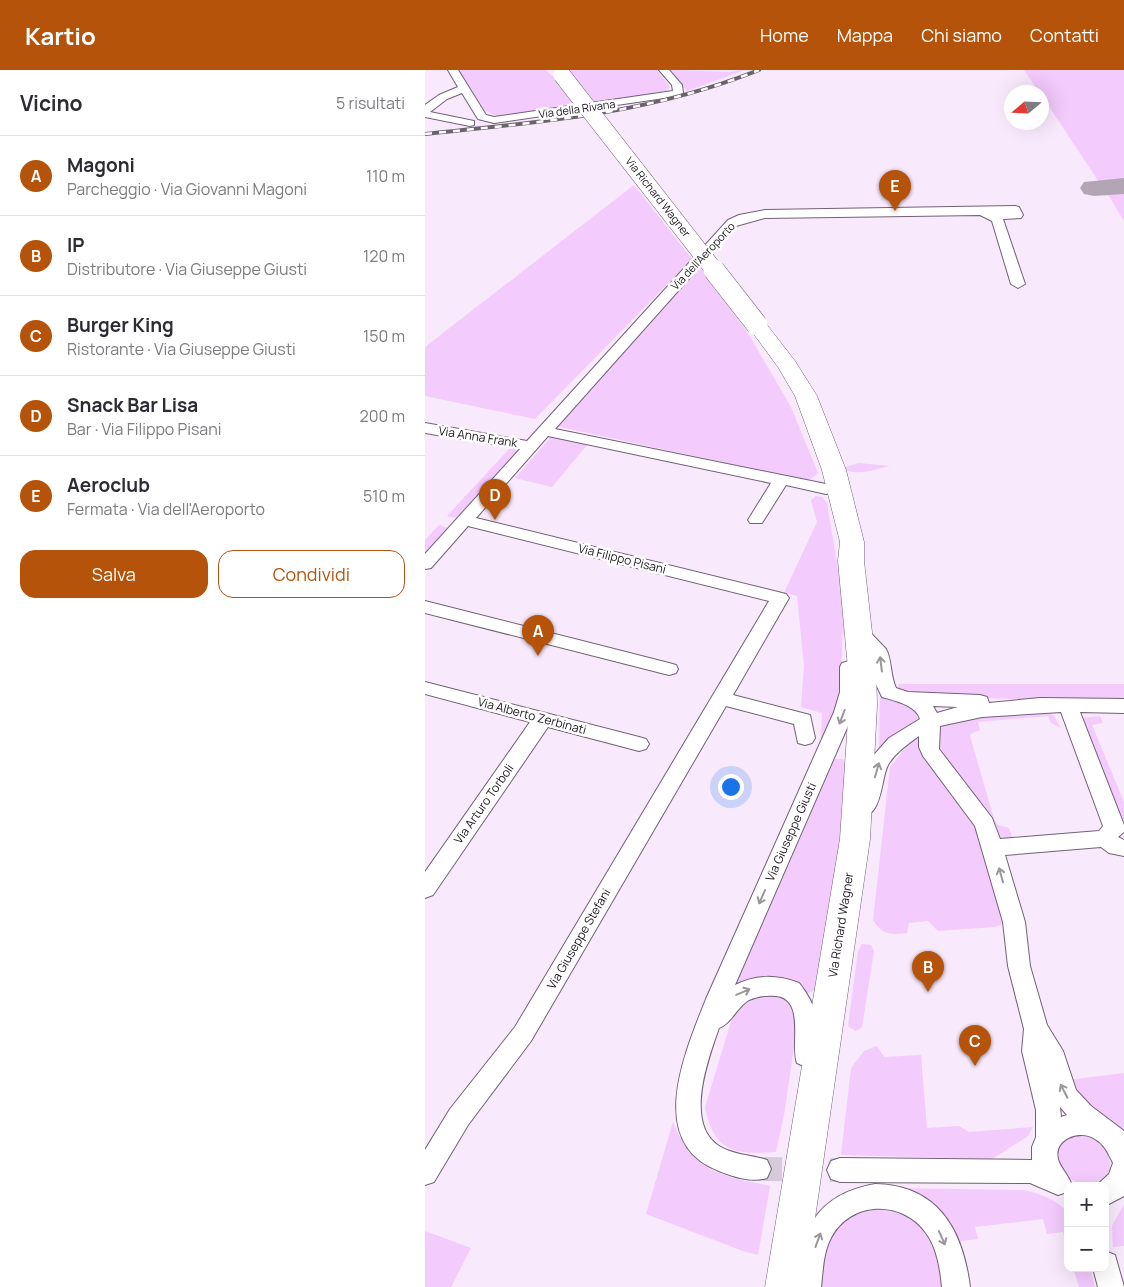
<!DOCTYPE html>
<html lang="it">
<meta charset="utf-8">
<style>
:root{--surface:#fff;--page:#f2f2f3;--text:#2b2b33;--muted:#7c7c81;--line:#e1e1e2;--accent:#b45309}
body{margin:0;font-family:Manrope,sans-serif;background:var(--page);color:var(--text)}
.controls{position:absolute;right:15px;bottom:15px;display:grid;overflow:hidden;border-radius:10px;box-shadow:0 5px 20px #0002}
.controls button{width:45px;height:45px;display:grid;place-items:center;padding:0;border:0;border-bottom:1px solid var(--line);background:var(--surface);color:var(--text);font:25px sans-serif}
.compass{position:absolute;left:579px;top:15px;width:45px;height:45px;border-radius:50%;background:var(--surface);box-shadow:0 5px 20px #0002;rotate:251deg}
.you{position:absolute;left:305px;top:716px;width:18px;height:18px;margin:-12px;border:4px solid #fff;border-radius:50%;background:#1a73e8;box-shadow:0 0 0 8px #1a73e833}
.badge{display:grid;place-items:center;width:32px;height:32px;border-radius:50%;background:var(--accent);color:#fff;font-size:16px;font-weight:700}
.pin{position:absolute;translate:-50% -41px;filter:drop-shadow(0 1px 2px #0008)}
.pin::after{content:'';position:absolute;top:26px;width:18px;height:15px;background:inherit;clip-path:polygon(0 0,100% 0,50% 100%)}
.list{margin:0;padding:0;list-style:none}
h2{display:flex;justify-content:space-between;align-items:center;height:65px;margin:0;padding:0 20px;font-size:21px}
h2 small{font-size:16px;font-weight:400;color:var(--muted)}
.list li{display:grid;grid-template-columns:32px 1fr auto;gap:15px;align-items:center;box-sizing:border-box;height:80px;padding:0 20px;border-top:1px solid var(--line)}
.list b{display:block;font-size:19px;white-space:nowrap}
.list p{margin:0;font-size:16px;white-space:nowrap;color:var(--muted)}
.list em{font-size:16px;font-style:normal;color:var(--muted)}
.actions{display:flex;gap:10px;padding:15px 20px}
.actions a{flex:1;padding:11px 0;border:1px solid var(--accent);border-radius:15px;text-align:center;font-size:18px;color:var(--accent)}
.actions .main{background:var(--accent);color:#fff}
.map{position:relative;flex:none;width:699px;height:1217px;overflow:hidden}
header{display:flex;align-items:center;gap:30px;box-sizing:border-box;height:70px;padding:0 25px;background:var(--accent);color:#fff}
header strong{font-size:24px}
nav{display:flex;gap:28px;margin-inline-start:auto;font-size:18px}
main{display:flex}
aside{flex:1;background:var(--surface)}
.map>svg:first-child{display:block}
.green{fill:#f3cbfd}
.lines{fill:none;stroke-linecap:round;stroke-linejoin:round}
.taxiway{fill:#b2a6b5;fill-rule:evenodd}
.street-tunnel{stroke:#d7cadb;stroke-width:24;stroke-dasharray:24 12;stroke-linecap:butt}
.street-casing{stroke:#726176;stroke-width:2}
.primary-casing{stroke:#726176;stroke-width:1}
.street{fill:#fff;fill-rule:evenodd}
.primary{fill:#fff;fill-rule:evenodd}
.rail-casing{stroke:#6c626e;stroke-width:4}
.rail{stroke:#fff;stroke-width:2.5;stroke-dasharray:7;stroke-linecap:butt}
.primary-bridge-far1-casing{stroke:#726176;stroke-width:18;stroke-linecap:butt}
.primary-bridge-casing{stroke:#726176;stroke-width:22;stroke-linecap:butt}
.primary-bridge-far1{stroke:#fff;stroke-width:17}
.primary-bridge{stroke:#fff;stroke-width:21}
.oneway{stroke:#9a979b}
.labels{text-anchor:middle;stroke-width:5;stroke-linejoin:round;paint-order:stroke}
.far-street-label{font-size:11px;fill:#1e1720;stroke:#fff}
.street-label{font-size:12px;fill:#1e1720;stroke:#fff}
</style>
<header>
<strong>Kartio</strong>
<nav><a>Home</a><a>Mappa</a><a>Chi siamo</a><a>Contatti</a></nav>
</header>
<main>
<aside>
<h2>Vicino<small>5 risultati</small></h2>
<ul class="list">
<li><span class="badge">A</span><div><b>Magoni</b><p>Parcheggio · Via Giovanni Magoni</p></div><em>110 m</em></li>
<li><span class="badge">B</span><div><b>IP</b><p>Distributore · Via Giuseppe Giusti</p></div><em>120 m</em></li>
<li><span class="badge">C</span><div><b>Burger King</b><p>Ristorante · Via Giuseppe Giusti</p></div><em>150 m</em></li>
<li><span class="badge">D</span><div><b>Snack Bar Lisa</b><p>Bar · Via Filippo Pisani</p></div><em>200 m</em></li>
<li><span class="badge">E</span><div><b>Aeroclub</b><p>Fermata · Via dell'Aeroporto</p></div><em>510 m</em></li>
</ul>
<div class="actions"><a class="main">Salva</a><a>Condividi</a></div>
</aside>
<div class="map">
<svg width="699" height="1217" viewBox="0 0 699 1217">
<rect width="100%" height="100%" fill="#f8e9fc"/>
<g class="green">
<path d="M 33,0 L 121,0 L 127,6 L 144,4 L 143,0 L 232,0 L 245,17 L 240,22 L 72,46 L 60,41 Z"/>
<path d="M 243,0 L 305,2 L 320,0 L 262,21 Z"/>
<path d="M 599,0 L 699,0 L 699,111 L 674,112 L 617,26 L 616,22 L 614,22 Z"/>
<path d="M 209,115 L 267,189 L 110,349 L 0,326 L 0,277 Z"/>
<path d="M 699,122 L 699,151 L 682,123 Z"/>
<path d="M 274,195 L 322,262 L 365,335 L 393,403 L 386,409 L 375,409 L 131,356 Z"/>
<path d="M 126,367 L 162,375 L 127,417 L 90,408 Z"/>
<path d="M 85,378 L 94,380 L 32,448 L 22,446 Z"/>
<path d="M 433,393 L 465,396 C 451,399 431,407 418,398 Z"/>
<path d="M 391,426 L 397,427 L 402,433 L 422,554 L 417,567 L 417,636 L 396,671 L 397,643 L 376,637 L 379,596 L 372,526 L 359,523 L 392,452 L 386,430 Z"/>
<path d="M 14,455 L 23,458 L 0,483 L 0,470 Z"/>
<path d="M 473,614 L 699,614 L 699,633 L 498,626 L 474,620 Z"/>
<path d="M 455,620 L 494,642 L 495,648 L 454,680 Z"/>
<path d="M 622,642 L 628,645 L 636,658 L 626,653 L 623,646 L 553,652 L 555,660 L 547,663 L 545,666 L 569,749 L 573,755 L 584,758 L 588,769 L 575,769 L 512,684 L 511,656 L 535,647 Z"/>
<path d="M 675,646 L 678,653 L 667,655 L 699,732 L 699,751 L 692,745 L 656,648 Z"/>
<path d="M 500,665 L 553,750 L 579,850 L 576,855 L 570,857 L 513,861 L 503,851 L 484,853 L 482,863 C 465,865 457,865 448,850 L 465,697 L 485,672 Z"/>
<path d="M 410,689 L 417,689 L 423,694 L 422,712 L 408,828 L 392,920 L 380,924 L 308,921 L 405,694 Z"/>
<path d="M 437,874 L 446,875 L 449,881 L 437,957 L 431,961 L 423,956 L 433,881 Z"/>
<path d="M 326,925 L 356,925 L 374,943 L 359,1045 L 351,1082 C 310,1085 289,1082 280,1037 L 309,942 Z"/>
<path d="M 452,976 L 459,987 L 496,985 L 502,1058 L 534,1056 L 544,1062 L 608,1057 L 603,1066 L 567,1089 L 416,1085 L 426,998 L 439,981 Z"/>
<path d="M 699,1003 L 699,1064 L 650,1028 L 643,1010 Z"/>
<path d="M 248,1052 C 267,1102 297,1106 345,1116 L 333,1185 L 318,1181 L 221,1144 Z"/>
<path d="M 650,1064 C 669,1066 683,1073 685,1093 C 686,1098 684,1103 681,1107 C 656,1136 602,1080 650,1064 Z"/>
<path d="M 463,1118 L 599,1120 C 616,1124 630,1129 643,1142 L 643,1179 L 638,1162 L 622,1164 L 618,1149 L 550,1157 L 553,1169 L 530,1172 Z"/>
<path d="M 699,1134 L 699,1176 L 688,1177 L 687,1156 Z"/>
<path d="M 469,1136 L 504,1156 L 524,1217 L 393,1217 C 401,1165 409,1138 469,1136 Z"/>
<path d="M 0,1161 L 46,1178 L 26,1217 L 0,1217 Z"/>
<path d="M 648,1198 L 665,1198 L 670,1217 L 654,1217 Z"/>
</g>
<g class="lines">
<path class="taxiway" d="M 699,108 L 699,124 L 669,126 L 659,124 L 655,118 L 659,112 Z"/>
<path class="street-tunnel" d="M 333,1099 L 415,1100"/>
<defs>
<g id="street">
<path d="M 23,0 L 33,0 L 61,45 L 69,47 L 248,21 L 247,15 L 234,0 L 244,0 L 257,15 L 258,23 L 253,26 L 69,53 L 53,49 L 37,23 L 22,29 L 5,42 L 49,51 L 49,55 L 45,56 L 0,47 L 0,35 L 14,25 L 33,17 Z"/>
<path d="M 590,136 L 594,137 L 598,145 L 596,148 L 578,149 L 600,214 L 593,218 L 586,214 L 567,151 L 555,145 L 340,148 L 311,156 L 130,359 L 401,414 L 407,416 L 409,419 L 407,422 L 401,424 L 361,415 L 337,453 L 325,453 L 323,450 L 346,413 L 123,366 L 51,448 L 361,524 L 364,528 L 308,625 L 385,645 L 390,668 L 387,673 L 380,675 L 373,673 L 369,654 L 301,636 L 106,971 L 43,1055 L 9,1112 L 0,1115 L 0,1080 L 25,1039 L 90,957 L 344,531 L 43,456 L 6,498 L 0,499 L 0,484 L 95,379 L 0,363 L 0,353 L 102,371 L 303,150 L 314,145 L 340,140 Z"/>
<path d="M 0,531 L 244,593 L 251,595 L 253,599 L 251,603 L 244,605 L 0,543 Z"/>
<path d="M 433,554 L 439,556 L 461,579 C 467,590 465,605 471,618 L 483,622 L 555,625 L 562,627 L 564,633 L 615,628 L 699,629 L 699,643 L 655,642 L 699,755 L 699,762 L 693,767 L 699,770 L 699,786 L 684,783 L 676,777 L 580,785 L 600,852 L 605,896 L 622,955 L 638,981 L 651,1020 L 666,1036 L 699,1061 L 699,1126 L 680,1136 L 680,1116 L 671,1116 L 684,1104 L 688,1093 C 683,1083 680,1075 670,1069 C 655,1059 628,1069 633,1089 C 635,1097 643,1105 646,1113 L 643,1116 L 642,1122 L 633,1125 L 605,1113 L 415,1112 L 406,1109 L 402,1100 L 406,1091 L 415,1088 L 607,1090 L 607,1077 L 611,1067 L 611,1040 L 597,981 L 599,959 L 583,896 L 578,852 L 550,756 L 498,686 L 494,677 L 494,666 C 483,674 470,683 463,695 C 455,710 458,755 428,745 L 425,740 L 436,724 L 442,699 L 448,686 L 464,668 L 495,649 C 491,635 470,631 457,627 L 448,608 L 445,585 L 424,560 L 427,556 ZM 508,636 L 533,637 L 512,643 ZM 636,642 L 678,756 L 674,761 L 575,769 L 567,748 L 514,679 L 515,656 L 557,647 ZM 635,1037 L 642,1045 L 636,1047 Z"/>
<path d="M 424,591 L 431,593 C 439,606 432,628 429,642 L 310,915 C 332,904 352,905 374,913 C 392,935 402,967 390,993 L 381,997 L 372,993 C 365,977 381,929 351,926 C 342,925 333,926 324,930 C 312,937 306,954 294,958 C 283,989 259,1054 294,1076 C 308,1085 327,1085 342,1090 L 346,1099 L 342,1108 C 327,1113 309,1107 294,1101 C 220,1073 260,982 281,929 L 409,642 L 415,622 L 415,597 L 417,593 Z"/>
<path d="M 0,612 L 214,667 L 221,669 L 224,674 L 221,679 L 214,681 L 123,657 L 8,825 L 0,828 L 0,802 L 105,652 L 0,624 Z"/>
<path d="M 450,1114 C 513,1115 538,1160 545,1217 L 517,1217 C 515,1198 512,1178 501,1163 C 477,1129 425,1131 406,1168 C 398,1183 398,1201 396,1217 L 368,1217 C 377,1161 389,1125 450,1114 Z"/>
<path d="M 680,1181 L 690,1185 L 699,1217 L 673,1217 L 668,1198 L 680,1198 Z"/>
</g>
<path id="primary" d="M 332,249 L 339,251 L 370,291 L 392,326 L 421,400 L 439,472 L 439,491 L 451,598 L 452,635 L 445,769 L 380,1217 L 340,1217 L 415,769 L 424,635 L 423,598 L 413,491 L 415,472 L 397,400 L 370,326 L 353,297 L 322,255 L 325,251 Z"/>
</defs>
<use href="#street" class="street-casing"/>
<use href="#primary" class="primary-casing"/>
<use href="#street" class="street"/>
<use href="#primary" class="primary"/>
<defs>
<path id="rail" d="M 0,64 C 117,52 224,44 334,0"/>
</defs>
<use href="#rail" class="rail-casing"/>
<use href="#rail" class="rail"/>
<defs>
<path id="primary-bridge-far1" d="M 137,5 L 290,201"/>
<path id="primary-bridge" d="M 289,200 L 332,255"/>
</defs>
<use href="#primary-bridge-far1" class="primary-bridge-far1-casing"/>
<use href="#primary-bridge" class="primary-bridge-casing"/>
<use href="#primary-bridge-far1" class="primary-bridge-far1"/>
<use href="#primary-bridge" class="primary-bridge"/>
</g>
<defs><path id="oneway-shaft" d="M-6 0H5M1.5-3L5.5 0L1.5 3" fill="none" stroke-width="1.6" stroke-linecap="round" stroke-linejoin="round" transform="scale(1.25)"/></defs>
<g class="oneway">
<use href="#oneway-shaft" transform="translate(456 594) rotate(-97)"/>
<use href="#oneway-shaft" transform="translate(417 647) rotate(111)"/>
<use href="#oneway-shaft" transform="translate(452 700) rotate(-74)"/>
<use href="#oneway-shaft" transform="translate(576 805) rotate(-106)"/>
<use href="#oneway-shaft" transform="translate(337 827) rotate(114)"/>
<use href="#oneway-shaft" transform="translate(318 922) rotate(-23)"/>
<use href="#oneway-shaft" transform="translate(639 1021) rotate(-117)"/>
<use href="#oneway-shaft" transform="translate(517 1168) rotate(66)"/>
<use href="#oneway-shaft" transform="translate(393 1170) rotate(-70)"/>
</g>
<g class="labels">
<g class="far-street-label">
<text transform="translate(152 39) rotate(-8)" y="4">Via della Rivana</text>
<text transform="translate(233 127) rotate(52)" y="4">Via Richard Wagner</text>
<text transform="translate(278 186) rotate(-47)" y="4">Via dell'Aeroporto</text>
</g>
<g class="street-label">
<text transform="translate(53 367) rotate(9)" y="4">Via Anna Frank</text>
<text transform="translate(197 489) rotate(14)" y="4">Via Filippo Pisani</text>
<text transform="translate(107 646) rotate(15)" y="4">Via Alberto Zerbinati</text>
<text transform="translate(59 734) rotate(-55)" y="4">Via Arturo Torboli</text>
<text transform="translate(366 762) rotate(-66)" y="4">Via Giuseppe Giusti</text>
<text transform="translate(416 855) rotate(-81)" y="4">Via Richard Wagner</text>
<text transform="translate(154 869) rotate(-60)" y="4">Via Giuseppe Stefani</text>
</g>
</g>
</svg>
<div class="controls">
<button>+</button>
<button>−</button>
</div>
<svg class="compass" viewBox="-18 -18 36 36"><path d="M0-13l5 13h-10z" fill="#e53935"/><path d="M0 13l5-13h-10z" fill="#7c7c81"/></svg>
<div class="you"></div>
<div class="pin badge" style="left:113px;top:586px">A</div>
<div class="pin badge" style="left:503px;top:922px">B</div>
<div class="pin badge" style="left:550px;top:996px">C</div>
<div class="pin badge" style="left:70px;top:450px">D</div>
<div class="pin badge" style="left:470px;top:141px">E</div>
</div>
</main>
